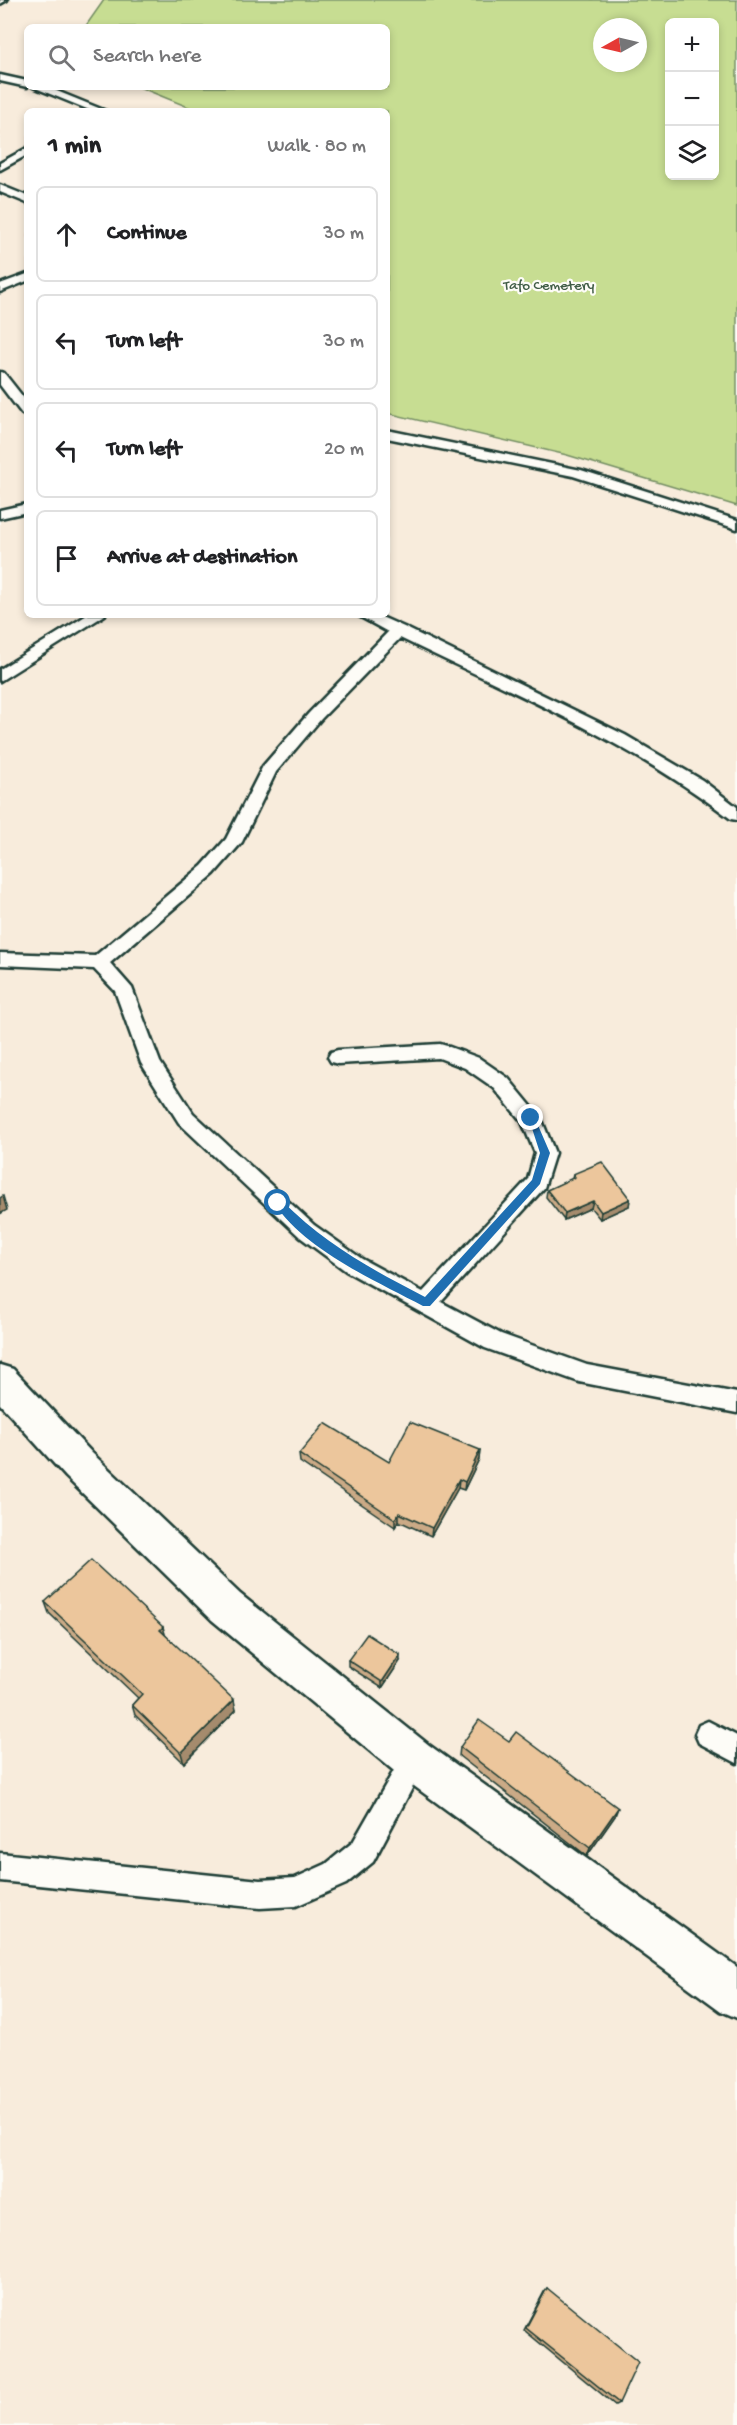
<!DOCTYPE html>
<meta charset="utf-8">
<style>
:root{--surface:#fff;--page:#f6f6f6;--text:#202124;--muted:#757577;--line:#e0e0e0}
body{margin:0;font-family:"Gochi Hand",sans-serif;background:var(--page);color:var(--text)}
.controls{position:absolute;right:18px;top:18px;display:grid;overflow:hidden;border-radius:9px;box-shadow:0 3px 9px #0003}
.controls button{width:54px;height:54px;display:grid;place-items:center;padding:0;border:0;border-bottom:2px solid var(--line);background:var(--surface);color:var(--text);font:30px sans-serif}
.compass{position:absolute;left:593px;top:18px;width:54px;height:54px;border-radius:50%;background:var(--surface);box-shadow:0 3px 9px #0003;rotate:262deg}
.stop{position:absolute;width:18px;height:18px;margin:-14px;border:4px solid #1f6fb2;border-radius:50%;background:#fff}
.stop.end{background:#1f6fb2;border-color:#fff;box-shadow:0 2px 6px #0008}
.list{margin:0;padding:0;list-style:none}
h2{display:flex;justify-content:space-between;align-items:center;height:78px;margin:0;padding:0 24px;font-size:26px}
h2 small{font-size:20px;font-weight:400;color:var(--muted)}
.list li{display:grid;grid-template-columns:39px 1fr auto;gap:18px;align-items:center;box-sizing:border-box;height:96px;margin:0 12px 12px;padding:0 12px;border:2px solid var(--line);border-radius:9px}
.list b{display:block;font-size:22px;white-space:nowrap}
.list em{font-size:20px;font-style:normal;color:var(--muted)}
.icon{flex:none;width:33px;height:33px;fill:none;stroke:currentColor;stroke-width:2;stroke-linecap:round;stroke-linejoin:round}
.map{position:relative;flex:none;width:737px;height:2425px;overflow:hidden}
.search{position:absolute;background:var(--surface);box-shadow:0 3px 9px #0003;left:24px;top:24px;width:366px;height:66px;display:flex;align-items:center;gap:15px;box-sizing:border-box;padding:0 21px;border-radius:9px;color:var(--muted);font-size:22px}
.panel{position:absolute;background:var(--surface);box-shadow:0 3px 9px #0003;left:24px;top:108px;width:366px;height:510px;border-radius:9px}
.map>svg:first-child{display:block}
.built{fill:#f8ecdc}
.green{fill:#c7dd92;stroke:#738d63;stroke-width:1.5;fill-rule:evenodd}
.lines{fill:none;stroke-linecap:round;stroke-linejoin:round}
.lane-casing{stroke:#1f3d34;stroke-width:5}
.street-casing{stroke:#1f3d34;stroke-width:5}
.lane{fill:#fdfcf7;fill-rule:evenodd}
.street{fill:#fdfcf7;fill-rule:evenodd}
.wall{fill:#cbaa86;stroke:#1f3d34;stroke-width:1.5}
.shaded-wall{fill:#a58b6d;stroke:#1f3d34;stroke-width:1.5}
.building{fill:#ecc69c;stroke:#1f3d34;stroke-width:1.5}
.route{fill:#1f6fb2}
.labels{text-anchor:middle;stroke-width:4.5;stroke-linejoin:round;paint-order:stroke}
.far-park-label{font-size:15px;fill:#415d47;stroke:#fdfcf7}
</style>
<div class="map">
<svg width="737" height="2425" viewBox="0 0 737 2425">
<rect width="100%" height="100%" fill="#fdfcf7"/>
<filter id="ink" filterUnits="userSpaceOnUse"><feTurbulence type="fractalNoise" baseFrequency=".0167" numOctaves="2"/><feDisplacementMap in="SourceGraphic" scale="12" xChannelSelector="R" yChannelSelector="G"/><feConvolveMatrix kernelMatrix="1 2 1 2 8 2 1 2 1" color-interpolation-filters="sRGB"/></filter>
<g filter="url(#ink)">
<path class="built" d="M 0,0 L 104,0 L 85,27 L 27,27 L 27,87 L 139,87 L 198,111 L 27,111 L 27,615 L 387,615 L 387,413 L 567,455 L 737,506 L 737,2425 L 0,2425 Z"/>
<path class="green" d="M 104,0 L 737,0 L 737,506 L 567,455 L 387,413 L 387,111 L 198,111 L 139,87 L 387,87 L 387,27 L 85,27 ZM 670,22 L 714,22 L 714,176 L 670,176 ZM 602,27 L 638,27 L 638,63 L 602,63 Z"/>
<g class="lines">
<defs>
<g id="lane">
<path d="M 0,0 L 7,0 L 0,4 Z"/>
<path d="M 0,75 L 27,81 L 27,87 L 0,81 Z"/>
<path d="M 33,87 L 47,87 L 106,111 L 92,111 Z"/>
<path d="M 27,148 L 27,155 L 0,170 L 0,163 Z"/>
<path d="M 0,185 L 27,196 L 27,203 L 0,192 Z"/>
<path d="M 27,274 L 27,281 L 0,292 L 0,284 Z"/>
<path d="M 0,372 L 4,373 L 27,402 L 27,415 L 22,414 L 0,385 Z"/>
<path d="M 387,430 L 581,470 L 737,520 L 737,529 L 573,476 L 387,438 Z"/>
<path d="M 27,504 L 27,512 L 0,518 L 0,510 Z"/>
<path d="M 87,615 L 105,615 L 0,681 L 0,669 Z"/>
<path d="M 357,615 L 377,615 L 404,627 L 625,735 L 702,780 L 737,807 L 737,820 L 731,819 C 631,742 513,693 400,638 L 321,719 L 276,772 L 242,842 L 214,874 L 110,963 L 132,988 L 160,1062 L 193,1113 L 314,1225 L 362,1259 L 423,1292 L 528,1179 L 535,1153 L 522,1122 L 494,1088 L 465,1068 L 439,1058 L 338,1064 L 331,1062 L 328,1057 L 331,1052 L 338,1050 L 440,1044 L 447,1046 L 479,1058 L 508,1078 L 541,1118 L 555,1153 L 544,1188 L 441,1302 L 501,1334 L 587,1365 L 737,1393 L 737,1413 L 579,1382 L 485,1348 L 346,1271 L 300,1237 L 179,1123 L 141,1063 L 115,991 L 94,969 L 0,965 L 0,953 L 95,956 L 202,866 L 226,839 L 263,766 L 309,713 L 388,632 Z"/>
<path d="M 708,1721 L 737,1736 L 737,1763 L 699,1743 L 695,1734 L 699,1725 Z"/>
<path d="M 414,1747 L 423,1751 L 427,1760 L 373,1862 L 346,1884 L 296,1906 L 260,1908 L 0,1881 L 0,1853 L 260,1880 L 295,1878 L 326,1864 L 353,1842 L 405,1751 Z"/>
</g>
<path id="street" d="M 0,1365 L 13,1369 L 92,1453 L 240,1594 L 429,1745 L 737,1967 L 737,2018 L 721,2011 L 399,1775 L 212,1620 L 66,1477 L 0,1404 Z"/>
</defs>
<use href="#lane" class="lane-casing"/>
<use href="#street" class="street-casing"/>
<use href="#lane" class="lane"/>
<use href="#street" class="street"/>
</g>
<g class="wall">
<path d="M 573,1174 L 630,1199 L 629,1206 L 600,1219 L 591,1208 L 564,1220 L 546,1197 L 547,1190 L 572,1179 Z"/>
<path d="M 480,1450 L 479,1459 L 464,1490 L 458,1488 L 431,1536 L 399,1521 L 395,1527 L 300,1462 L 299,1454 L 389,1462 Z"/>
<path d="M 45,1602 L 165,1635 L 236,1710 L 184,1763 L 135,1715 L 132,1705 L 138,1698 L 49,1613 Z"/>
<path d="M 348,1660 L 400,1661 L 382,1688 L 348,1666 Z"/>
<path d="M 460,1747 L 615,1816 L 587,1856 L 459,1756 Z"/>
<path d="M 547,2288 L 619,2403 L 615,2405 L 524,2330 L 544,2292 Z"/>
</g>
<g class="shaded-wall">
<path d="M 3,1196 L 7,1210 L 0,1214 L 0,1198 Z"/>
<path d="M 630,1199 L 629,1206 L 600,1219 L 601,1212 Z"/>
<path d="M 593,1201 L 591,1208 L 564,1220 L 565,1213 Z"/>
<path d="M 480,1450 L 479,1459 L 464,1490 L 465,1482 Z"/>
<path d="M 459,1479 L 458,1488 L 431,1536 L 432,1528 Z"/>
<path d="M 399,1513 L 399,1521 L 395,1527 L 395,1519 Z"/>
<path d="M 163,1627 L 166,1637 L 160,1630 Z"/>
<path d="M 400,1655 L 400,1661 L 382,1688 L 382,1682 Z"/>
<path d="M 234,1700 L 236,1710 L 184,1763 L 181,1753 Z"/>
<path d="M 618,1808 L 615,1816 L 587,1856 L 590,1848 Z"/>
</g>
<g class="building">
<path d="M 602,1162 L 630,1199 L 601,1212 L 593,1201 L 565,1213 L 547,1190 L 575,1177 L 573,1174 Z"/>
<path d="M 410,1422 L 480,1450 L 465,1482 L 459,1479 L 432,1528 L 399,1513 L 395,1519 L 299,1454 L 325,1423 L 389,1462 Z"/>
<path d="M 91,1560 L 163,1627 L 160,1630 L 234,1700 L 181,1753 L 132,1705 L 142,1694 L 45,1602 Z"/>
<path d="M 367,1634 L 400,1655 L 382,1682 L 348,1660 Z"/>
<path d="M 479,1720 L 509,1741 L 516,1732 L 618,1808 L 590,1848 L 460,1747 Z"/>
<path d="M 547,2288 L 638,2362 L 619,2403 L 526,2328 Z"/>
</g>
</g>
<path class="route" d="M 528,1116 L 534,1116 L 550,1153 L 540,1184 L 430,1306 L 423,1306 C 374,1280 305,1250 274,1203 L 275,1201 L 282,1201 C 327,1245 369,1268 425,1297 L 532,1180 L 540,1153 Z"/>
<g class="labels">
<g class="far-park-label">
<text x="549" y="289">Tafo Cemetery</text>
</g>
</g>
</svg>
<div class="controls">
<button>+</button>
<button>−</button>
<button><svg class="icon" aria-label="layers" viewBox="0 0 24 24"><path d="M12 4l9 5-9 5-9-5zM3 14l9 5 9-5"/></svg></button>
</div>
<svg class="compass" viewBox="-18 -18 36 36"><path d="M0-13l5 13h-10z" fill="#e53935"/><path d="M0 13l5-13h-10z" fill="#757577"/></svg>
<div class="stop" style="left:278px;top:1203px"></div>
<div class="stop end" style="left:531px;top:1118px"></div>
<div class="search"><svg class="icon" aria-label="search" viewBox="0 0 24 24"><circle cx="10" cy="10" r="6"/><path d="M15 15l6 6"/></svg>Search here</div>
<section class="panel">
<h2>1 min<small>Walk · 80 m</small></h2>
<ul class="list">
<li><svg class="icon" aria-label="ahead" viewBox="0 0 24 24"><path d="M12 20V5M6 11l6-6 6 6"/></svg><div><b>Continue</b></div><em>30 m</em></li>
<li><svg class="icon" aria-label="left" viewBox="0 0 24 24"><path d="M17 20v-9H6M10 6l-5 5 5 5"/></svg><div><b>Turn left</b></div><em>30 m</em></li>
<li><svg class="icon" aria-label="left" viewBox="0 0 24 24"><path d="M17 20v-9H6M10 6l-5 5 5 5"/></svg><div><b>Turn left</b></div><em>20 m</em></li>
<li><svg class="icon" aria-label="arrive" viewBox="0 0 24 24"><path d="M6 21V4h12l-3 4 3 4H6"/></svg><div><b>Arrive at destination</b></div></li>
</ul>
</section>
</div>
